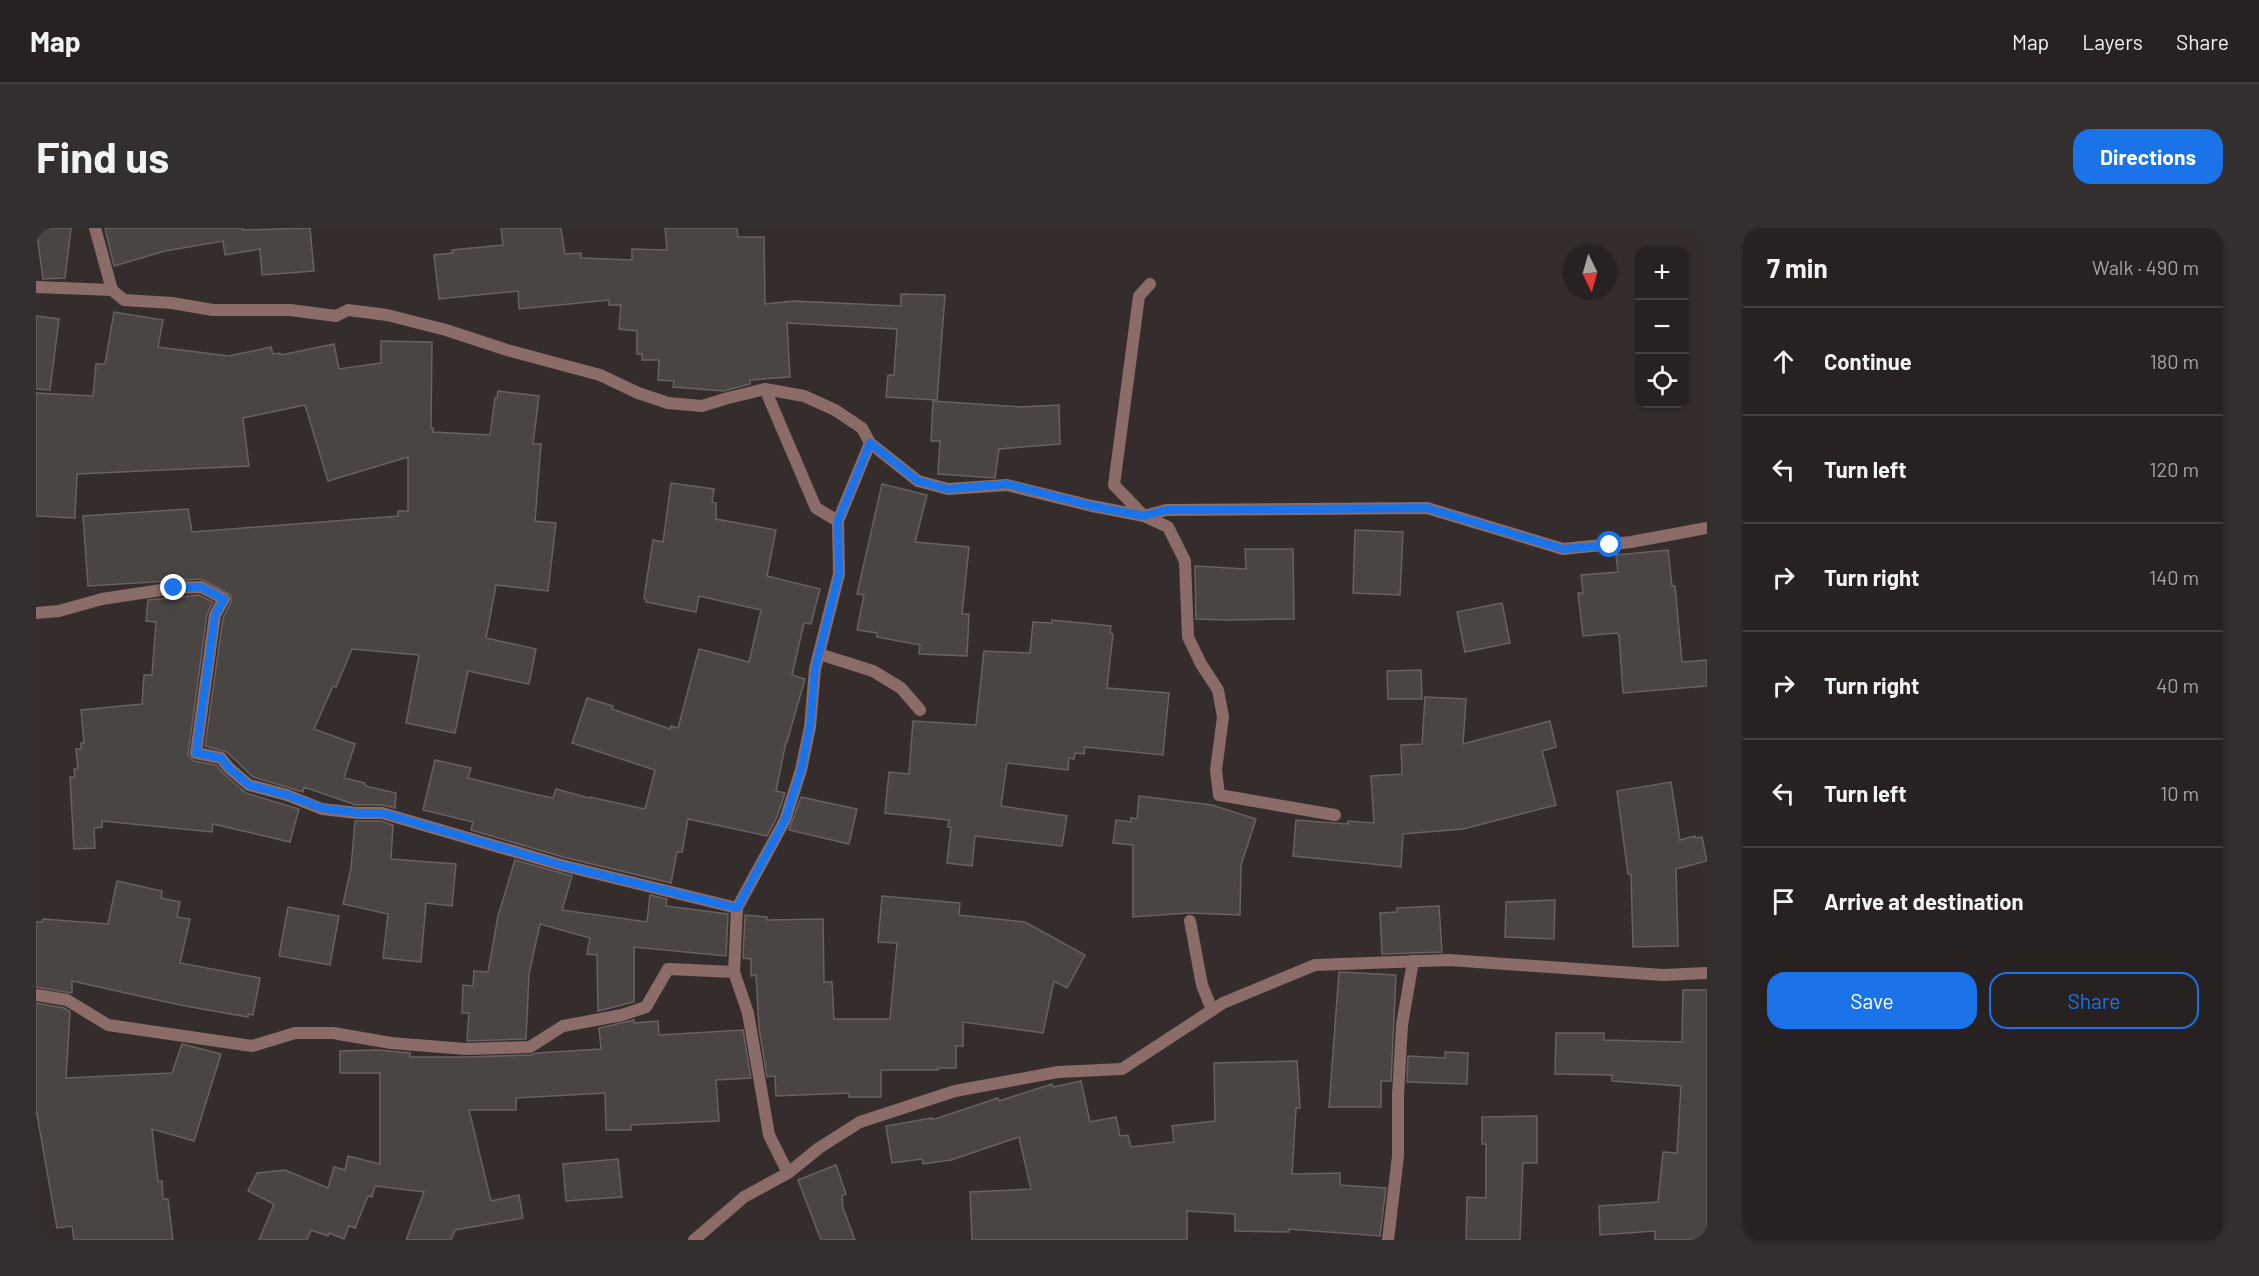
<!DOCTYPE html>
<meta charset="utf-8">
<style>
:root{--surface:#272221;--page:#332f2e;--text:#f1f3f6;--muted:#a4a4a5;--line:#433f3f;--accent:#1a73e8}
body{margin:0;font-family:Barlow,sans-serif;background:var(--page);color:var(--text)}
.controls{position:absolute;right:18px;top:18px;display:grid;overflow:hidden;border-radius:12px;box-shadow:0 2px 4px #0004}
.controls button{width:54px;height:54px;display:grid;place-items:center;padding:0;border:0;border-bottom:2px solid var(--line);background:var(--surface);color:var(--text);font:30px sans-serif}
.compass{position:absolute;left:1527px;top:18px;width:54px;height:54px;border-radius:50%;background:var(--surface);box-shadow:0 2px 4px #0004;rotate:175deg}
.stop{position:absolute;width:18px;height:18px;margin:-14px;border:4px solid #1a73e8;border-radius:50%;background:#fff}
.stop.end{background:#1a73e8;border-color:#fff;box-shadow:0 2px 6px #0008}
.list{margin:0;padding:0;list-style:none}
h2{display:flex;justify-content:space-between;align-items:center;height:78px;margin:0;padding:0 24px;font-size:26px}
h2 small{font-size:20px;font-weight:400;color:var(--muted)}
.list li{display:grid;grid-template-columns:39px 1fr auto;gap:18px;align-items:center;box-sizing:border-box;height:108px;padding:0 24px;border-top:2px solid var(--line)}
.list b{display:block;font-size:22px;white-space:nowrap}
.list em{font-size:20px;font-style:normal;color:var(--muted)}
.actions{display:flex;gap:12px;padding:18px 24px}
.actions a{flex:1;padding:14px 0;border:2px solid var(--accent);border-radius:18px;text-align:center;font-size:21px;color:var(--accent)}
.actions .main{background:var(--accent);color:#fff}
.icon{flex:none;width:33px;height:33px;fill:none;stroke:currentColor;stroke-width:2;stroke-linecap:round;stroke-linejoin:round}
.map{position:relative;flex:none;width:1671px;height:1012px;overflow:hidden;border-radius:18px}
header{display:flex;align-items:center;gap:36px;box-sizing:border-box;height:84px;padding:0 30px;background:var(--surface);border-bottom:2px solid var(--line)}
header strong{font-size:28px}
nav{display:flex;gap:33px;margin-inline-start:auto;font-size:21px}
.intro{display:flex;align-items:center;justify-content:space-between;box-sizing:border-box;height:144px;padding:0 36px}
h1{margin:0;font-size:42px}
.button{padding:15px 27px;border-radius:18px;background:var(--accent);color:#fff;font-size:21px;font-weight:700}
main{display:flex;gap:36px;padding:0 36px}
aside{flex:1;background:var(--surface);border-radius:18px;box-shadow:0 2px 4px #0004}
.map>svg:first-child{display:block}
.building{fill:#4a4443;stroke:#686160;stroke-width:1.5}
.lines{fill:none;stroke-linecap:round;stroke-linejoin:round}
.street{stroke:#8b6c68;stroke-width:12}
.route{stroke:#1a73e8;stroke-width:8}
</style>
<header>
<strong>Map</strong>
<nav><a>Map</a><a>Layers</a><a>Share</a></nav>
</header>
<div class="intro"><h1>Find us</h1><a class="button">Directions</a></div>
<main>
<div class="map">
<svg width="1671" height="1012" viewBox="0 0 1671 1012">
<rect width="100%" height="100%" fill="#342d2c"/>
<g class="building">
<path d="M 0,0 L 35,0 L 29,50 L 7,51 Z"/>
<path d="M 69,0 L 207,0 L 207,2 L 274,0 L 278,43 L 226,47 L 224,21 L 189,27 L 187,13 L 129,23 L 78,38 Z"/>
<path d="M 465,0 L 525,0 L 529,26 L 545,25 L 545,30 L 596,32 L 596,21 L 631,22 L 629,0 L 701,0 L 702,9 L 728,9 L 729,76 L 757,73 L 865,78 L 865,66 L 909,67 L 901,172 L 850,169 L 852,147 L 858,147 L 861,101 L 751,95 L 754,149 L 714,152 L 714,156 L 688,163 L 637,159 L 638,153 L 622,152 L 623,132 L 606,132 L 606,126 L 601,126 L 601,103 L 583,101 L 585,77 L 573,77 L 573,72 L 483,81 L 482,63 L 403,71 L 398,27 L 417,25 L 416,22 L 467,17 Z"/>
<path d="M 78,84 L 127,92 L 122,119 L 193,128 L 235,119 L 237,126 L 244,125 L 245,127 L 298,116 L 303,141 L 345,135 L 345,113 L 396,114 L 395,200 L 397,200 L 397,204 L 454,207 L 459,170 L 461,170 L 462,163 L 503,168 L 497,216 L 505,216 L 499,293 L 520,295 L 512,363 L 460,357 L 450,410 L 500,421 L 493,456 L 432,443 L 419,505 L 370,495 L 383,427 L 316,421 L 300,459 L 297,458 L 278,501 L 319,516 L 308,550 L 329,555 L 329,558 L 360,565 L 359,580 L 346,577 L 320,577 L 268,559 L 267,564 L 217,549 L 191,524 L 169,518 L 187,390 L 195,374 L 195,367 L 165,351 L 52,358 L 47,288 L 152,281 L 156,304 L 362,288 L 362,283 L 372,283 L 372,229 L 292,253 L 269,177 L 207,190 L 213,238 L 41,246 L 39,290 L 0,288 L 0,165 L 57,168 L 60,136 L 69,136 Z"/>
<path d="M 0,88 L 23,91 L 14,162 L 0,161 Z"/>
<path d="M 897,173 L 984,179 L 1023,177 L 1024,216 L 963,221 L 959,250 L 902,246 L 904,213 L 895,213 Z"/>
<path d="M 635,255 L 678,261 L 676,274 L 680,275 L 680,291 L 740,302 L 731,348 L 784,361 L 775,396 L 768,395 L 756,447 L 769,451 L 751,514 L 750,514 L 740,563 L 749,565 L 741,589 L 731,608 L 652,591 L 646,624 L 641,624 L 635,655 L 527,629 L 435,602 L 437,594 L 387,582 L 399,532 L 435,540 L 432,550 L 493,565 L 517,570 L 520,561 L 553,570 L 554,569 L 609,581 L 619,542 L 536,515 L 551,470 L 577,478 L 576,481 L 634,501 L 635,498 L 642,500 L 663,421 L 713,434 L 725,382 L 663,368 L 660,384 L 610,374 L 610,371 L 608,370 L 617,312 L 627,314 Z"/>
<path d="M 846,256 L 891,267 L 879,314 L 933,319 L 926,386 L 933,386 L 931,428 L 883,426 L 884,417 L 841,409 L 841,405 L 821,402 L 828,367 L 821,366 Z"/>
<path d="M 1319,302 L 1367,304 L 1364,367 L 1317,365 Z"/>
<path d="M 1209,321 L 1257,321 L 1258,391 L 1191,392 L 1160,391 L 1159,338 L 1210,341 Z"/>
<path d="M 1632,322 L 1636,358 L 1639,358 L 1646,434 L 1671,432 L 1671,458 L 1587,465 L 1583,407 L 1581,405 L 1547,408 L 1542,365 L 1547,365 L 1545,347 L 1582,344 L 1580,327 Z"/>
<path d="M 163,367 L 177,374 L 171,386 L 152,527 L 158,533 L 180,537 L 188,546 L 210,565 L 263,581 L 254,614 L 177,596 L 176,604 L 66,593 L 66,599 L 58,600 L 59,620 L 38,621 L 34,549 L 39,549 L 38,541 L 42,541 L 40,521 L 45,521 L 45,515 L 48,515 L 45,482 L 106,476 L 108,447 L 116,447 L 120,394 L 110,393 L 112,372 Z"/>
<path d="M 1466,375 L 1474,415 L 1429,424 L 1421,384 Z"/>
<path d="M 1016,392 L 1075,398 L 1074,405 L 1077,406 L 1071,460 L 1133,465 L 1127,527 L 1049,519 L 1048,526 L 1039,525 L 1038,531 L 1033,530 L 1032,542 L 971,535 L 965,578 L 1031,588 L 1026,618 L 939,608 L 936,638 L 911,635 L 915,599 L 912,599 L 913,592 L 849,585 L 853,544 L 873,546 L 877,493 L 940,497 L 948,423 L 994,425 L 997,394 L 1016,395 Z"/>
<path d="M 1385,442 L 1386,471 L 1352,471 L 1351,443 Z"/>
<path d="M 1389,469 L 1430,471 L 1427,516 L 1514,493 L 1520,519 L 1506,523 L 1520,577 L 1427,601 L 1367,606 L 1365,639 L 1257,628 L 1260,592 L 1298,595 L 1312,596 L 1312,593 L 1338,595 L 1335,548 L 1366,546 L 1365,517 L 1386,516 Z"/>
<path d="M 1635,554 L 1644,612 L 1659,608 L 1659,610 L 1666,609 L 1671,633 L 1640,641 L 1642,718 L 1597,719 L 1595,646 L 1592,646 L 1581,563 Z"/>
<path d="M 1103,568 L 1176,577 L 1220,591 L 1205,637 L 1204,687 L 1153,685 L 1097,689 L 1097,617 L 1077,615 L 1080,592 L 1095,594 L 1095,590 L 1101,591 Z"/>
<path d="M 765,569 L 821,581 L 813,616 L 753,602 Z"/>
<path d="M 319,593 L 345,593 L 357,597 L 355,631 L 420,636 L 416,678 L 390,675 L 385,734 L 347,730 L 352,686 L 307,676 L 315,640 Z"/>
<path d="M 479,632 L 536,648 L 526,682 L 611,694 L 614,667 L 631,671 L 630,678 L 692,686 L 690,728 L 598,719 L 598,774 L 562,783 L 561,727 L 551,726 L 554,710 L 504,696 L 493,746 L 490,811 L 431,813 L 433,785 L 426,785 L 427,757 L 437,758 L 438,743 L 452,744 L 462,688 Z"/>
<path d="M 81,653 L 126,663 L 125,670 L 144,674 L 141,689 L 154,691 L 144,735 L 224,750 L 217,787 L 212,786 L 212,789 L 144,777 L 36,753 L 36,765 L 0,759 L 0,694 L 6,694 L 7,691 L 72,696 Z"/>
<path d="M 846,668 L 924,675 L 923,687 L 989,694 L 1049,727 L 1031,760 L 1018,753 L 1007,805 L 927,794 L 927,818 L 920,818 L 920,840 L 902,840 L 902,842 L 845,842 L 845,869 L 813,869 L 813,865 L 740,868 L 739,848 L 731,849 L 723,800 L 720,747 L 715,748 L 715,731 L 707,730 L 709,687 L 731,689 L 731,692 L 787,691 L 788,754 L 796,754 L 798,791 L 854,791 L 861,715 L 842,714 Z"/>
<path d="M 1519,672 L 1518,711 L 1469,709 L 1470,674 Z"/>
<path d="M 1403,678 L 1406,724 L 1346,726 L 1344,685 L 1361,684 L 1361,680 Z"/>
<path d="M 252,679 L 303,688 L 294,737 L 243,728 Z"/>
<path d="M 1303,744 L 1360,747 L 1355,853 L 1345,853 L 1345,879 L 1293,879 Z"/>
<path d="M 1647,762 L 1671,762 L 1671,1012 L 1619,1012 L 1619,1003 L 1564,1007 L 1563,978 L 1622,974 L 1627,924 L 1641,925 L 1645,858 L 1576,853 L 1576,847 L 1519,846 L 1520,805 L 1568,805 L 1568,812 L 1646,814 Z"/>
<path d="M 0,775 L 28,780 L 34,784 L 30,850 L 136,845 L 146,816 L 185,826 L 158,913 L 116,901 L 122,953 L 126,953 L 127,971 L 132,971 L 137,1012 L 38,1012 L 36,998 L 21,1000 L 0,881 Z"/>
<path d="M 598,792 L 598,795 L 622,793 L 623,807 L 707,802 L 715,850 L 680,852 L 683,893 L 595,897 L 595,902 L 570,902 L 569,865 L 480,870 L 480,882 L 433,882 L 455,973 L 483,967 L 487,990 L 419,1002 L 415,1012 L 370,1012 L 388,964 L 339,958 L 336,969 L 332,968 L 319,1000 L 313,998 L 308,1011 L 293,1005 L 292,1008 L 275,1002 L 271,1012 L 223,1012 L 238,976 L 212,963 L 221,945 L 249,942 L 292,960 L 298,939 L 309,942 L 312,928 L 344,936 L 344,845 L 304,845 L 304,823 L 342,822 L 374,825 L 374,829 L 430,829 L 494,827 L 501,825 L 565,821 L 563,800 Z"/>
<path d="M 1409,824 L 1432,825 L 1431,856 L 1371,854 L 1372,828 L 1409,830 Z"/>
<path d="M 1261,833 L 1264,880 L 1260,880 L 1256,946 L 1304,945 L 1304,957 L 1350,960 L 1344,1008 L 1253,1001 L 1253,1004 L 1199,1003 L 1199,986 L 1151,983 L 1151,1012 L 936,1012 L 934,964 L 995,961 L 983,909 L 915,932 L 887,936 L 886,931 L 856,935 L 850,898 L 896,890 L 896,892 L 962,870 L 963,873 L 1016,856 L 1017,859 L 1045,853 L 1054,894 L 1080,889 L 1084,908 L 1092,907 L 1095,919 L 1138,914 L 1136,898 L 1179,893 L 1178,835 Z"/>
<path d="M 1501,888 L 1501,935 L 1487,935 L 1484,1012 L 1430,1012 L 1431,969 L 1450,970 L 1450,916 L 1446,916 L 1446,889 Z"/>
<path d="M 582,931 L 586,969 L 530,973 L 527,936 Z"/>
<path d="M 800,937 L 810,966 L 806,968 L 807,980 L 819,1012 L 785,1012 L 762,952 Z"/>
</g>
<g class="lines">
<g class="street">
<path d="M 59,0 L 76,62 L 88,72 L 136,75 L 177,82 L 254,82 L 300,88 L 312,82 L 351,87 L 410,102 L 471,122 L 564,147 L 602,165 L 632,175 L 666,178 L 692,170 L 729,161 L 768,168 L 799,182 L 826,200 L 834,215"/>
<path d="M 1114,56 L 1103,68 L 1078,257 L 1108,288 L 1132,299 L 1149,333 L 1152,409 L 1165,436 L 1182,462 L 1187,489 L 1180,542 L 1183,567 L 1299,587"/>
<path d="M 0,59 L 76,62"/>
<path d="M 729,161 L 780,280 L 802,293"/>
<path d="M 0,385 L 23,383 L 66,371 L 138,360 L 165,359 L 188,371 L 179,387 L 160,525 L 185,530 L 193,540 L 213,557 L 251,567 L 286,581 L 321,585 L 346,585 L 525,637 L 701,680"/>
<path d="M 783,426 L 837,443 L 865,460 L 884,482"/>
<path d="M 1154,693 L 1166,757 L 1176,782"/>
<path d="M 0,767 L 31,772 L 72,797 L 216,818 L 259,805 L 297,805 L 355,815 L 430,821 L 494,819 L 527,798 L 586,787 L 610,779 L 632,741 L 698,744"/>
<path d="M 752,945 L 733,907 L 712,785 L 698,744 L 701,680 L 749,592 L 765,542 L 774,499 L 779,441 L 803,346 L 802,293 L 834,215 L 882,253 L 912,261 L 971,257 L 1056,278 L 1108,288 L 1130,282 L 1391,280 L 1527,321 L 1595,314 L 1671,300"/>
<path d="M 658,1012 L 708,969 L 752,945 L 783,920 L 824,894 L 919,863 L 1022,844 L 1086,841 L 1187,775 L 1279,737 L 1413,732 L 1627,747 L 1671,745"/>
<path d="M 1352,1012 L 1362,928 L 1362,867 L 1366,797 L 1377,733"/>
</g>
</g>
<g class="lines">
<path class="route" d="M 138,360 L 165,359 L 188,371 L 179,387 L 160,525 L 185,530 L 193,540 L 213,557 L 251,567 L 286,580 L 321,585 L 346,585 L 525,637 L 701,680 L 749,592 L 765,542 L 774,499 L 779,441 L 803,346 L 802,293 L 834,215 L 882,253 L 912,261 L 971,256 L 1056,278 L 1108,288 L 1130,282 L 1391,280 L 1527,321 L 1574,317"/>
</g>
</svg>
<div class="controls">
<button>+</button>
<button>−</button>
<button><svg class="icon" aria-label="locate" viewBox="0 0 24 24"><circle cx="12" cy="12" r="6"/><path d="M12 2v4M12 18v4M2 12h4M18 12h4"/></svg></button>
</div>
<svg class="compass" viewBox="-18 -18 36 36"><path d="M0-13l5 13h-10z" fill="#e53935"/><path d="M0 13l5-13h-10z" fill="#a4a4a5"/></svg>
<div class="stop" style="left:1574px;top:317px"></div>
<div class="stop end" style="left:138px;top:360px"></div>
</div>
<aside>
<h2>7 min<small>Walk · 490 m</small></h2>
<ul class="list">
<li><svg class="icon" aria-label="ahead" viewBox="0 0 24 24"><path d="M12 20V5M6 11l6-6 6 6"/></svg><div><b>Continue</b></div><em>180 m</em></li>
<li><svg class="icon" aria-label="left" viewBox="0 0 24 24"><path d="M17 20v-9H6M10 6l-5 5 5 5"/></svg><div><b>Turn left</b></div><em>120 m</em></li>
<li><svg class="icon" aria-label="right" viewBox="0 0 24 24"><path d="M7 20v-9h11M14 6l5 5-5 5"/></svg><div><b>Turn right</b></div><em>140 m</em></li>
<li><svg class="icon" aria-label="right" viewBox="0 0 24 24"><path d="M7 20v-9h11M14 6l5 5-5 5"/></svg><div><b>Turn right</b></div><em>40 m</em></li>
<li><svg class="icon" aria-label="left" viewBox="0 0 24 24"><path d="M17 20v-9H6M10 6l-5 5 5 5"/></svg><div><b>Turn left</b></div><em>10 m</em></li>
<li><svg class="icon" aria-label="arrive" viewBox="0 0 24 24"><path d="M6 21V4h12l-3 4 3 4H6"/></svg><div><b>Arrive at destination</b></div></li>
</ul>
<div class="actions"><a class="main">Save</a><a>Share</a></div>
</aside>
</main>
